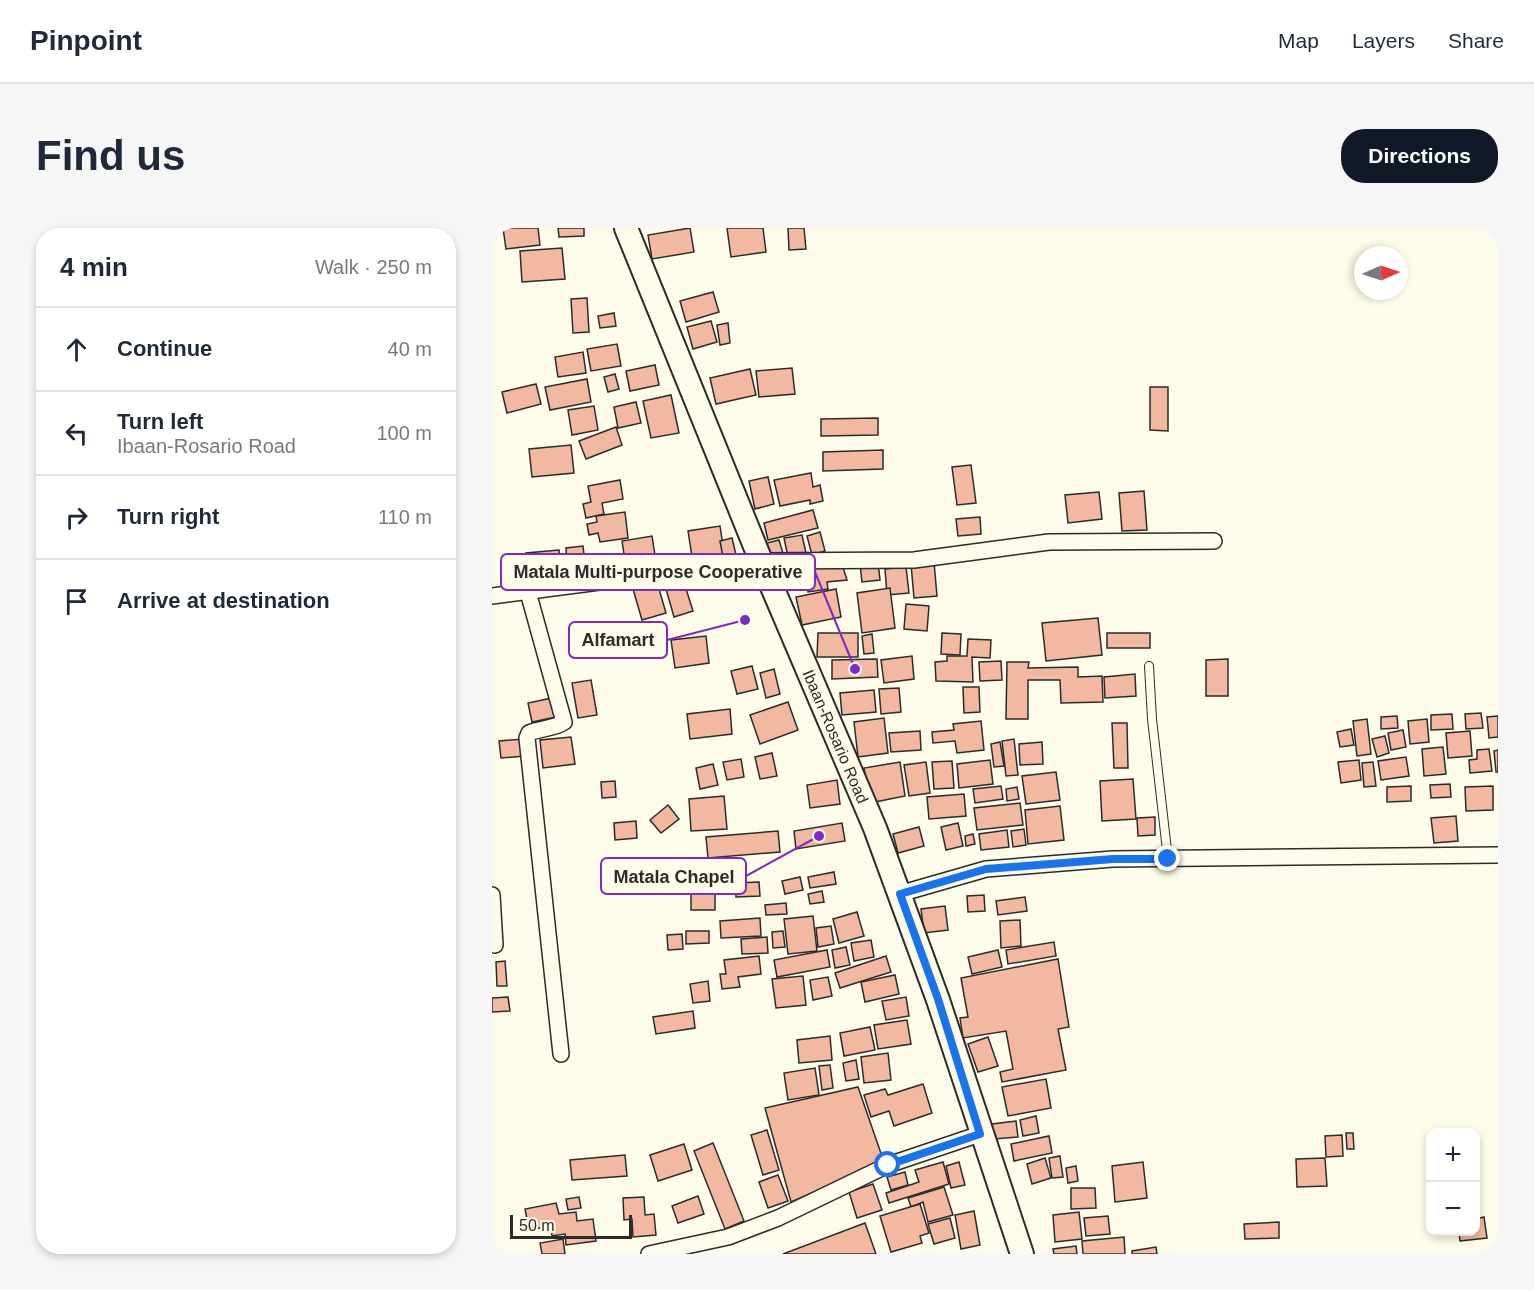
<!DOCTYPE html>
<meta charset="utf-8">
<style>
:root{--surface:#fff;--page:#f6f6f7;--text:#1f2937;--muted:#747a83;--line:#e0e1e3;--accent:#111827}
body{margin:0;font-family:Arial,sans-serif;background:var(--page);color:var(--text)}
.controls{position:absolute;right:18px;bottom:18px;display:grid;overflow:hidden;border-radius:12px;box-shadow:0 3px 9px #0003}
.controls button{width:54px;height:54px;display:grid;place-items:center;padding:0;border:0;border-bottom:2px solid var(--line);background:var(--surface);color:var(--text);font:30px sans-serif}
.compass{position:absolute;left:862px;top:18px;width:54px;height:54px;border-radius:50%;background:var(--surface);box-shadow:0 3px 9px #0003;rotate:87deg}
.scale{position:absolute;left:18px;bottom:15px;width:122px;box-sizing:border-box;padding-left:6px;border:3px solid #2b2b2b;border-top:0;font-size:16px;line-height:21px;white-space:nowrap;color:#2b2b2b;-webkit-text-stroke:4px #fdfbea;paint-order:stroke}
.stop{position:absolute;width:18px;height:18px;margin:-14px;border:4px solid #1a73e8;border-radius:50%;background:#fff}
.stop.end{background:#1a73e8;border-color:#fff;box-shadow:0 2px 6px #0008}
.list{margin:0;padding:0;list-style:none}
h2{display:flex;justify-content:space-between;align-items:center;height:78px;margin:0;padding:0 24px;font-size:26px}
h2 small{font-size:20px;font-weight:400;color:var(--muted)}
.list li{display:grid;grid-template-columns:39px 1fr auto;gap:18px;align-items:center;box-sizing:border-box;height:84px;padding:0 24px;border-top:2px solid var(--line)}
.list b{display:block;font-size:22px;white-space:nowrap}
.list p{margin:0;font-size:20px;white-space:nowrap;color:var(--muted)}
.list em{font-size:20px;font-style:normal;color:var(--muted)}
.icon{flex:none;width:33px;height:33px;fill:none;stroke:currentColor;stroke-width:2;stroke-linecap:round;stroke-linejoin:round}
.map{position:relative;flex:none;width:1006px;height:1026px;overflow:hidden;border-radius:24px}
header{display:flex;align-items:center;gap:36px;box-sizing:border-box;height:84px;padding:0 30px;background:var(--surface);border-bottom:2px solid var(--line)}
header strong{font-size:28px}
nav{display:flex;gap:33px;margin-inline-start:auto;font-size:21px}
.intro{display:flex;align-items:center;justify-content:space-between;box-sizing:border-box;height:144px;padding:0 36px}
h1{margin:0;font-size:42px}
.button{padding:15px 27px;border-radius:24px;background:var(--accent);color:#fff;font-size:21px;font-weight:700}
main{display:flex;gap:36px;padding:0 36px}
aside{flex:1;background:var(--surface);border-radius:24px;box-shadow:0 3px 9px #0003}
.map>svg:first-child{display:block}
.building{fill:#f2b8a0;stroke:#2b2b2b;stroke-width:1.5}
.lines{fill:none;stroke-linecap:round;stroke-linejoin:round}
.lane-casing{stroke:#2b2b2b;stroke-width:10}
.street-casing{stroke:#2b2b2b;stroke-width:18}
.primary-casing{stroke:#2b2b2b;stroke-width:26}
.lane{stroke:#fdfbea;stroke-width:8}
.street{stroke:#fdfbea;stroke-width:15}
.primary{stroke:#fdfbea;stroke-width:22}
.route{stroke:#1a73e8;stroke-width:8}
.labels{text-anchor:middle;stroke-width:4.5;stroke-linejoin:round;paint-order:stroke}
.street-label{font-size:16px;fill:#2b2b2b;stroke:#fdfbea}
.leader{fill:none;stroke:#7b2cbf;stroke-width:2}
.callout-dot{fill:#7b2cbf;stroke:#fdfbea;stroke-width:2}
.callout{fill:#fdfbea;stroke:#7b2cbf;stroke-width:2}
.callout-label{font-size:18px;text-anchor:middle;font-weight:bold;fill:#2b2b2b}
</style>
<header>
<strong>Pinpoint</strong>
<nav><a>Map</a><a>Layers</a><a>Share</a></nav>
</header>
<div class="intro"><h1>Find us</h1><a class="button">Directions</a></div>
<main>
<aside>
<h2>4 min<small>Walk · 250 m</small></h2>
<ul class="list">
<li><svg class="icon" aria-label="ahead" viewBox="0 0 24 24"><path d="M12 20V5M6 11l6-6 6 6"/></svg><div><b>Continue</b></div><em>40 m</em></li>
<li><svg class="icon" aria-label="left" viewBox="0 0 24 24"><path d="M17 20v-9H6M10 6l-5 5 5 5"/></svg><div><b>Turn left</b><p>Ibaan-Rosario Road</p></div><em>100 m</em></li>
<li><svg class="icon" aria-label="right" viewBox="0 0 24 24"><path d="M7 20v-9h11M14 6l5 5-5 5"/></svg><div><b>Turn right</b></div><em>110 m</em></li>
<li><svg class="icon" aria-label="arrive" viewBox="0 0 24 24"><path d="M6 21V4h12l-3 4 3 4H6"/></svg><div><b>Arrive at destination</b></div></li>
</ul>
</aside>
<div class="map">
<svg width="1006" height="1026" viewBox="0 0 1006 1026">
<rect width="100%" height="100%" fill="#fdfbea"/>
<g class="building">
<path d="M 11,0 L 46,0 L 48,17 L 14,21 Z"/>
<path d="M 66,0 L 92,0 L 92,8 L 67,9 Z"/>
<path d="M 198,0 L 202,24 L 160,31 L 156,7 Z"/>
<path d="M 235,0 L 271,0 L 274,24 L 239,29 Z"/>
<path d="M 296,0 L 312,0 L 314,21 L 297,22 Z"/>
<path d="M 70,20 L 73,51 L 30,54 L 28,23 Z"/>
<path d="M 221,64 L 227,84 L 194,94 L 188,73 Z"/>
<path d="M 95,70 L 97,104 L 81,105 L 79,71 Z"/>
<path d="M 122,85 L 124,98 L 108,100 L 106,88 Z"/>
<path d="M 219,93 L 225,114 L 201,121 L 195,99 Z"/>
<path d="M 236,95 L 238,115 L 228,117 L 225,97 Z"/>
<path d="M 125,116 L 129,138 L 99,143 L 95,121 Z"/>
<path d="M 91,124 L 94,145 L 66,149 L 63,129 Z"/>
<path d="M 163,137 L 167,157 L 138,163 L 134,143 Z"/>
<path d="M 300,140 L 303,166 L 267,169 L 264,143 Z"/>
<path d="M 258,141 L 264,167 L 224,176 L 218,150 Z"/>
<path d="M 123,146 L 127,161 L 116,164 L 112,149 Z"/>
<path d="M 95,151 L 99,174 L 58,182 L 53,159 Z"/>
<path d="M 44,156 L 49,176 L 15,185 L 10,164 Z"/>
<path d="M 658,159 L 676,159 L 676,203 L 658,202 Z"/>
<path d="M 179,167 L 187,205 L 159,210 L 151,173 Z"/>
<path d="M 144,174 L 149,195 L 126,200 L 122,179 Z"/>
<path d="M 102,178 L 106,202 L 80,207 L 76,182 Z"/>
<path d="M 386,190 L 386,207 L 329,208 L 329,191 Z"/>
<path d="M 124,199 L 130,217 L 94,231 L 87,213 Z"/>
<path d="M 79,217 L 82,245 L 40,249 L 37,221 Z"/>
<path d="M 391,222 L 391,241 L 331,243 L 331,224 Z"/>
<path d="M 479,237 L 484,275 L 465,277 L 460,239 Z"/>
<path d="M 319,245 L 321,259 L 328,257 L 331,273 L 318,276 L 318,272 L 288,278 L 282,252 Z"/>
<path d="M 276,249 L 282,276 L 263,281 L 257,253 Z"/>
<path d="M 128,252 L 131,271 L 110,275 L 112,286 L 94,290 L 91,276 L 99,274 L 96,258 Z"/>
<path d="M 652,263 L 655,302 L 630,303 L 627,265 Z"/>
<path d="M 607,264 L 610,291 L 576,295 L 573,267 Z"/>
<path d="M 321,282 L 326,300 L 276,312 L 272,295 Z"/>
<path d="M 133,284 L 136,310 L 108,314 L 106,305 L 97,307 L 95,296 L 105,294 L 104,288 Z"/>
<path d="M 488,289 L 489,306 L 466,308 L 464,291 Z"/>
<path d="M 228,298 L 233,331 L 201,335 L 196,303 Z"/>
<path d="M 328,304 L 333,323 L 320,327 L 315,308 Z"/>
<path d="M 310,307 L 314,325 L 296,329 L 292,310 Z"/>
<path d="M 160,308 L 164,334 L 134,339 L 130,313 Z"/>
<path d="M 240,310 L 244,327 L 231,329 L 228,313 Z"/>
<path d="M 287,312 L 291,325 L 278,329 L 275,315 Z"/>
<path d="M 91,318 L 93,335 L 75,337 L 74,320 Z"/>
<path d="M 67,322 L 69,346 L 37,349 L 34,325 Z"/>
<path d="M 349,333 L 355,352 L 335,354 L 336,361 L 316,364 L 312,334 Z"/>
<path d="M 386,334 L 388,352 L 370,354 L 368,336 Z"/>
<path d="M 442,334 L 445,368 L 422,370 L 419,336 Z"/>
<path d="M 298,337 L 302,360 L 289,363 L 285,340 Z"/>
<path d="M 414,339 L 417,365 L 395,367 L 393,341 Z"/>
<path d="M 190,348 L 201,383 L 182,389 L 172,354 Z"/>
<path d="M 165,354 L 174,385 L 150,392 L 141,361 Z"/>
<path d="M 398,360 L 403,400 L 370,405 L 365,365 Z"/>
<path d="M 344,361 L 349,389 L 310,397 L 304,369 Z"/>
<path d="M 414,376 L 437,378 L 435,403 L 412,401 Z"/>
<path d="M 606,390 L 610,427 L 554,433 L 550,395 Z"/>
<path d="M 326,405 L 366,405 L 366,429 L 325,429 Z"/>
<path d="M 450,405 L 469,406 L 468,427 L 449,426 Z"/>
<rect x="615" y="405" width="43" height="15"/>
<path d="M 380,406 L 382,425 L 372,426 L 370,408 Z"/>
<path d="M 214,408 L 217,435 L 183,440 L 179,412 Z"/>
<path d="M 476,411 L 499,412 L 498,430 L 480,429 L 481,454 L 444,453 L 443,434 L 455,433 L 455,428 L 475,428 Z"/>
<path d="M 420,428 L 422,451 L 392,455 L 389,432 Z"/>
<path d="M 385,431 L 386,449 L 340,451 L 340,432 Z"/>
<path d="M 736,431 L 736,468 L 714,468 L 714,432 Z"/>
<path d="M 509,433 L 510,452 L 488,453 L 487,434 Z"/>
<path d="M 515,434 L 537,434 L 536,440 L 586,439 L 586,449 L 610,448 L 611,474 L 569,475 L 568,452 L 536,452 L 536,491 L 514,491 Z"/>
<path d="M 260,438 L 266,461 L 245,466 L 239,443 Z"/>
<path d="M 282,441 L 288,466 L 274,470 L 268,445 Z"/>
<path d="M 643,446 L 644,468 L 613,470 L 612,449 Z"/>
<path d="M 99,452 L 105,487 L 86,490 L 80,455 Z"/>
<path d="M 471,459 L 487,459 L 488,484 L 472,485 Z"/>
<path d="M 407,460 L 409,484 L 389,486 L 387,461 Z"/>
<path d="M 382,462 L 384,484 L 350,487 L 348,465 Z"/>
<path d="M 60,470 L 64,489 L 40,494 L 36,475 Z"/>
<path d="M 296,474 L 306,502 L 268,516 L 258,487 Z"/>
<path d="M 238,481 L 240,506 L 198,511 L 195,486 Z"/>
<path d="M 989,485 L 991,500 L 974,501 L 973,486 Z"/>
<path d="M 960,486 L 961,501 L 939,502 L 939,487 Z"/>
<path d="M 905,488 L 906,500 L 889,501 L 889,489 Z"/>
<path d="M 1006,488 L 1006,509 L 997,510 L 995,489 Z"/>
<path d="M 392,490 L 396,525 L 366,529 L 362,494 Z"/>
<path d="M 875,491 L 879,526 L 865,528 L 861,493 Z"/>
<path d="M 935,491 L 937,514 L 918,516 L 916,493 Z"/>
<path d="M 489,493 L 492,522 L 465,525 L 463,513 L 441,515 L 440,504 L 462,502 L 461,496 Z"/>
<path d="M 620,495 L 635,495 L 636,540 L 622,540 Z"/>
<path d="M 859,501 L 862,517 L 848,519 L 845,504 Z"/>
<path d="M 911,502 L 914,519 L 899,522 L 896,505 Z"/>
<path d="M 428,503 L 429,522 L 399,524 L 397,505 Z"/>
<path d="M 978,503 L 980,528 L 956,530 L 954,505 Z"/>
<path d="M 893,508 L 897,525 L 885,529 L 880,511 Z"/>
<path d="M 79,509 L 83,536 L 51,540 L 48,512 Z"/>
<path d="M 32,511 L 33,528 L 9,530 L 7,513 Z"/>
<path d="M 522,511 L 526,547 L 514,548 L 510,513 Z"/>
<path d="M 508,514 L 512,538 L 502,539 L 499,516 Z"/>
<path d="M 550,514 L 551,536 L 528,537 L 527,516 Z"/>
<path d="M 951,519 L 954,546 L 932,548 L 930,521 Z"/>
<path d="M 997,521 L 1000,543 L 978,545 L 977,532 L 985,531 L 985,522 Z"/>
<path d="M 1006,522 L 1006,544 L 1004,544 L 1002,523 Z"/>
<path d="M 280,525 L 285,548 L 268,551 L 263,529 Z"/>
<path d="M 914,529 L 917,548 L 889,552 L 886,533 Z"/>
<path d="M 249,531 L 252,549 L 235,552 L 231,534 Z"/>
<path d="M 498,532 L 501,556 L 467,560 L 465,536 Z"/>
<path d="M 867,532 L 869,552 L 849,555 L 846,534 Z"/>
<path d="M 460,533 L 462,560 L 442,561 L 440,534 Z"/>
<path d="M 408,534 L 413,568 L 378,575 L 372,540 Z"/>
<path d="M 434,534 L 438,565 L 417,568 L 412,537 Z"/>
<path d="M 881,534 L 884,558 L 872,559 L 870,535 Z"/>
<path d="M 221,536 L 226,557 L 208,561 L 204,540 Z"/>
<path d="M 564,544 L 568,572 L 534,576 L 530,548 Z"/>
<path d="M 641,551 L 644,591 L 610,593 L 608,553 Z"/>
<path d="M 345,552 L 348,576 L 318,580 L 315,557 Z"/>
<path d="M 123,553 L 124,569 L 110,570 L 109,554 Z"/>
<path d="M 958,556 L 959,569 L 939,570 L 938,557 Z"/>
<path d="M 509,558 L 511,571 L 483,575 L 481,561 Z"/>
<path d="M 919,558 L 919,573 L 895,574 L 895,559 Z"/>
<path d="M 1001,558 L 1001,582 L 974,583 L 973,559 Z"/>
<path d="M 525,559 L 527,571 L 515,573 L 514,561 Z"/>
<path d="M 472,566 L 474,588 L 437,591 L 435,569 Z"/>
<path d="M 232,568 L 235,601 L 199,603 L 197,571 Z"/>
<path d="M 528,575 L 531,597 L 485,602 L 482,580 Z"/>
<path d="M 176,577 L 187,591 L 169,605 L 158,592 Z"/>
<path d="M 568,578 L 572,612 L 536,616 L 533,582 Z"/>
<path d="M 964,588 L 966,613 L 942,615 L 939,590 Z"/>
<path d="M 663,589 L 663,607 L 646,608 L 645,590 Z"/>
<path d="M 144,593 L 145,610 L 123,612 L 122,595 Z"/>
<path d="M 350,595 L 353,613 L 304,621 L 302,603 Z"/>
<path d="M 466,595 L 471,618 L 454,622 L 449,599 Z"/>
<path d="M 427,599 L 432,618 L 406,625 L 401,606 Z"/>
<path d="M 532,601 L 534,617 L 521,619 L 519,603 Z"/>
<path d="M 515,602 L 517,619 L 489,622 L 487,606 Z"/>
<path d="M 286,603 L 288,624 L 216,630 L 214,609 Z"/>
<path d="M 481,606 L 483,616 L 474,618 L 473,608 Z"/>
<path d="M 342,644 L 344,656 L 318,660 L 316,649 Z"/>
<path d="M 308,649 L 311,662 L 293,666 L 290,653 Z"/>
<path d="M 267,654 L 268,668 L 244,669 L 243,655 Z"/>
<path d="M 223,656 L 223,682 L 199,682 L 199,657 Z"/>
<path d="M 330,663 L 332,674 L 318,676 L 316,666 Z"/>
<path d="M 492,667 L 493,683 L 476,684 L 475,668 Z"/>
<path d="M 533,669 L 535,683 L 506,687 L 504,673 Z"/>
<path d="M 294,675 L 295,686 L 274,687 L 273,677 Z"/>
<path d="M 453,678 L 456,702 L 432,705 L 429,681 Z"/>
<path d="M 365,684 L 372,708 L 347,715 L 341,691 Z"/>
<path d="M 321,688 L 325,723 L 296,726 L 292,691 Z"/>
<path d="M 268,690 L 269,708 L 229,710 L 228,693 Z"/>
<path d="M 528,692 L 529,718 L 509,720 L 508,693 Z"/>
<path d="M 339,698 L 342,716 L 326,719 L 324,700 Z"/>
<path d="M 194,703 L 217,703 L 217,715 L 194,716 Z"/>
<path d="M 291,703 L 293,719 L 281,720 L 280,704 Z"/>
<path d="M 190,706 L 191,721 L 176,722 L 175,707 Z"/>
<path d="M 275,709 L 276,725 L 250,726 L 249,711 Z"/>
<path d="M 379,712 L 382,729 L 362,733 L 359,715 Z"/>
<path d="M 562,714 L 564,728 L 516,736 L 514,722 Z"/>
<path d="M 354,719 L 358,737 L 343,740 L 340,722 Z"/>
<path d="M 335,722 L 338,739 L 285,749 L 282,732 Z"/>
<path d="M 506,722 L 510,739 L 480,746 L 476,729 Z"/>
<path d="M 267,728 L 269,746 L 246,749 L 248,759 L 230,761 L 228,746 L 234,746 L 232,732 Z"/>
<path d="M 394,728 L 399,744 L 348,760 L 343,745 Z"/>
<path d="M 566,731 L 577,799 L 566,801 L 574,842 L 510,854 L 508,844 L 521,841 L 514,803 L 471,810 L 468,790 L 476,789 L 469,750 Z"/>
<path d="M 13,733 L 15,758 L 5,758 L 4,734 Z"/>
<path d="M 403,747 L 407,766 L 373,774 L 369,754 Z"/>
<path d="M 311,748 L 314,777 L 284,780 L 280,751 Z"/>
<path d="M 336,749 L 340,768 L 321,772 L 318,752 Z"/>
<path d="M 216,753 L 218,773 L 201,775 L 198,756 Z"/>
<path d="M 16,769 L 18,783 L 0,784 L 0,770 Z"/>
<path d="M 414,769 L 417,788 L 394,792 L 390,773 Z"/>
<path d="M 201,783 L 203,800 L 164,806 L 161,789 Z"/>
<path d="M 415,792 L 419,816 L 386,821 L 382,797 Z"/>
<path d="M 378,799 L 383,822 L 352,828 L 348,805 Z"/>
<path d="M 338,808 L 340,832 L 307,835 L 305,812 Z"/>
<path d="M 496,809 L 506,838 L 486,844 L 476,816 Z"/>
<path d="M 396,825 L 399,852 L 372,855 L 369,829 Z"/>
<path d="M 364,832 L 367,851 L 354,853 L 351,835 Z"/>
<path d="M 338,837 L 341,860 L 330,862 L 327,838 Z"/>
<path d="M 323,840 L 327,867 L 296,872 L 292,845 Z"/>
<path d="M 554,851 L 559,880 L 516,888 L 510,859 Z"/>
<path d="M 431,856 L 440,885 L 402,898 L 397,883 L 379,889 L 372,867 L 393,861 L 396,867 Z"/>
<path d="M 366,859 L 392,934 L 299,974 L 273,880 Z"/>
<path d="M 544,888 L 547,905 L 531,908 L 528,892 Z"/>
<path d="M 524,893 L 526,909 L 502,911 L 500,896 Z"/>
<path d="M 275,902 L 287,942 L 271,947 L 259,907 Z"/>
<path d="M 854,905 L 861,905 L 862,921 L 855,921 Z"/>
<path d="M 850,907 L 851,928 L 834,929 L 833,908 Z"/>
<path d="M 557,908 L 560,925 L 522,933 L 519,916 Z"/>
<path d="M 221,915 L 252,993 L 233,1001 L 202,923 Z"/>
<path d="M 192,916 L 200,942 L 166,953 L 158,927 Z"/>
<path d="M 133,927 L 135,948 L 80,952 L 78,932 Z"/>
<path d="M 568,928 L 571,949 L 560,950 L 557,930 Z"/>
<path d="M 553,930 L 559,950 L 540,956 L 535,936 Z"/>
<path d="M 833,930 L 835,958 L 805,959 L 804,931 Z"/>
<path d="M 451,934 L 457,956 L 397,975 L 394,965 L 427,954 L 423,942 Z"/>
<path d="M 467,934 L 473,957 L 459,960 L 454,938 Z"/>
<path d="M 651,934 L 655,970 L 623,974 L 620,938 Z"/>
<path d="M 584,938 L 586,953 L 576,955 L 574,940 Z"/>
<path d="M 413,944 L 416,957 L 399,962 L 395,949 Z"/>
<path d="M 286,947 L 296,973 L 276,980 L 267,954 Z"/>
<path d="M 381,956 L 390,982 L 365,990 L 357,964 Z"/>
<path d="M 452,959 L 461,987 L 436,994 L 431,974 L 419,979 L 416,970 Z"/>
<path d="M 579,960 L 603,960 L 604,980 L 579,981 Z"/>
<path d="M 206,968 L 212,986 L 186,995 L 180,978 Z"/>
<path d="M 87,969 L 89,980 L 76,982 L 74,971 Z"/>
<path d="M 152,969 L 153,987 L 162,986 L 164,1007 L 141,1009 L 140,991 L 132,992 L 131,970 Z"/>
<path d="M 64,975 L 67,986 L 84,984 L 85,993 L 101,991 L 104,1013 L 74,1017 L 73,1006 L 60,1008 L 59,998 L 37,1002 L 33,981 Z"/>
<path d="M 428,976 L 437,1005 L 428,1008 L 430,1015 L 399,1024 L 388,988 Z"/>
<path d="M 482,983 L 488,1017 L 469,1021 L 463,987 Z"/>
<path d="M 587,984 L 590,1011 L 563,1014 L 561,987 Z"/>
<path d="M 616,988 L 618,1006 L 594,1008 L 592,990 Z"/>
<path d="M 992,989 L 995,1010 L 968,1013 L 967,1004 L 984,1004 L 984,991 Z"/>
<path d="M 458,990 L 463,1010 L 442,1016 L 436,996 Z"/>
<path d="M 787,994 L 787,1010 L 753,1011 L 752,996 Z"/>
<path d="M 373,995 L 384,1026 L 291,1026 Z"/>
<path d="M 632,1009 L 633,1026 L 591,1026 L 590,1013 Z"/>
<path d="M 71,1011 L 73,1026 L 50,1026 L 48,1015 Z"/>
<path d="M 584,1018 L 585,1026 L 562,1026 L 561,1021 Z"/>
<path d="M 664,1019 L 665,1026 L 640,1026 L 640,1023 Z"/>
</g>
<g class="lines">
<defs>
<path id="lane" d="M 657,438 L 660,491 L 676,631"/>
<g id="street">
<path d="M 36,364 L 72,494 C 62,501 48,500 37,505 L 35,510 L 69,826"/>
<path d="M 0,368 L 269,333 L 422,332 L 557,314 L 722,313"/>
<path d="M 407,666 L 494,641 L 621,631 L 1006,627"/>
<path d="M 0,667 L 3,717"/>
<path d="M 157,1026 L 236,1009 L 286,990 L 396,937 L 488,906"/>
</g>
<g id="primary">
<path id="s1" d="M 134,0 L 269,333 L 383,600 L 446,772 L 530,1026"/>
</g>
</defs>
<use href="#lane" class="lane-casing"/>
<use href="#street" class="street-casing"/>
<use href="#primary" class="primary-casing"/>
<use href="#lane" class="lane"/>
<use href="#street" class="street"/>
<use href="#primary" class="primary"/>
</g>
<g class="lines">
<path class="route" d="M 396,937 L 488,906 L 446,771 L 408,666 L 494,641 L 621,631 L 676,631"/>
</g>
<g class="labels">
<g class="street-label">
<text dy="6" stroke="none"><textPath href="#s1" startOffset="550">Ibaan-Rosario Road</textPath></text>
</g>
</g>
<path class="leader" d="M363 441L323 344M253 392L175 412M327 608L254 648"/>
<g class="callout-dot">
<circle cx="363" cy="441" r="6"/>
<circle cx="253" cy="392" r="6"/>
<circle cx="327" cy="608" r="6"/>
</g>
<g class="callout">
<rect x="9" y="326" width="314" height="36" rx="6"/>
<rect x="77" y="394" width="98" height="36" rx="6"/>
<rect x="109" y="630" width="145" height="36" rx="6"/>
</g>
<g class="callout-label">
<text x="166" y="350">Matala Multi-purpose Cooperative</text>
<text x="126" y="418">Alfamart</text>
<text x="182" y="655">Matala Chapel</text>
</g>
</svg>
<div class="controls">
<button>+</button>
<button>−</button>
</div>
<svg class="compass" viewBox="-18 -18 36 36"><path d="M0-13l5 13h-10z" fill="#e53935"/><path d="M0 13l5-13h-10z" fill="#747a83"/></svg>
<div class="scale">50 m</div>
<div class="stop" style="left:396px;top:937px"></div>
<div class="stop end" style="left:676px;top:631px"></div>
</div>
</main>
